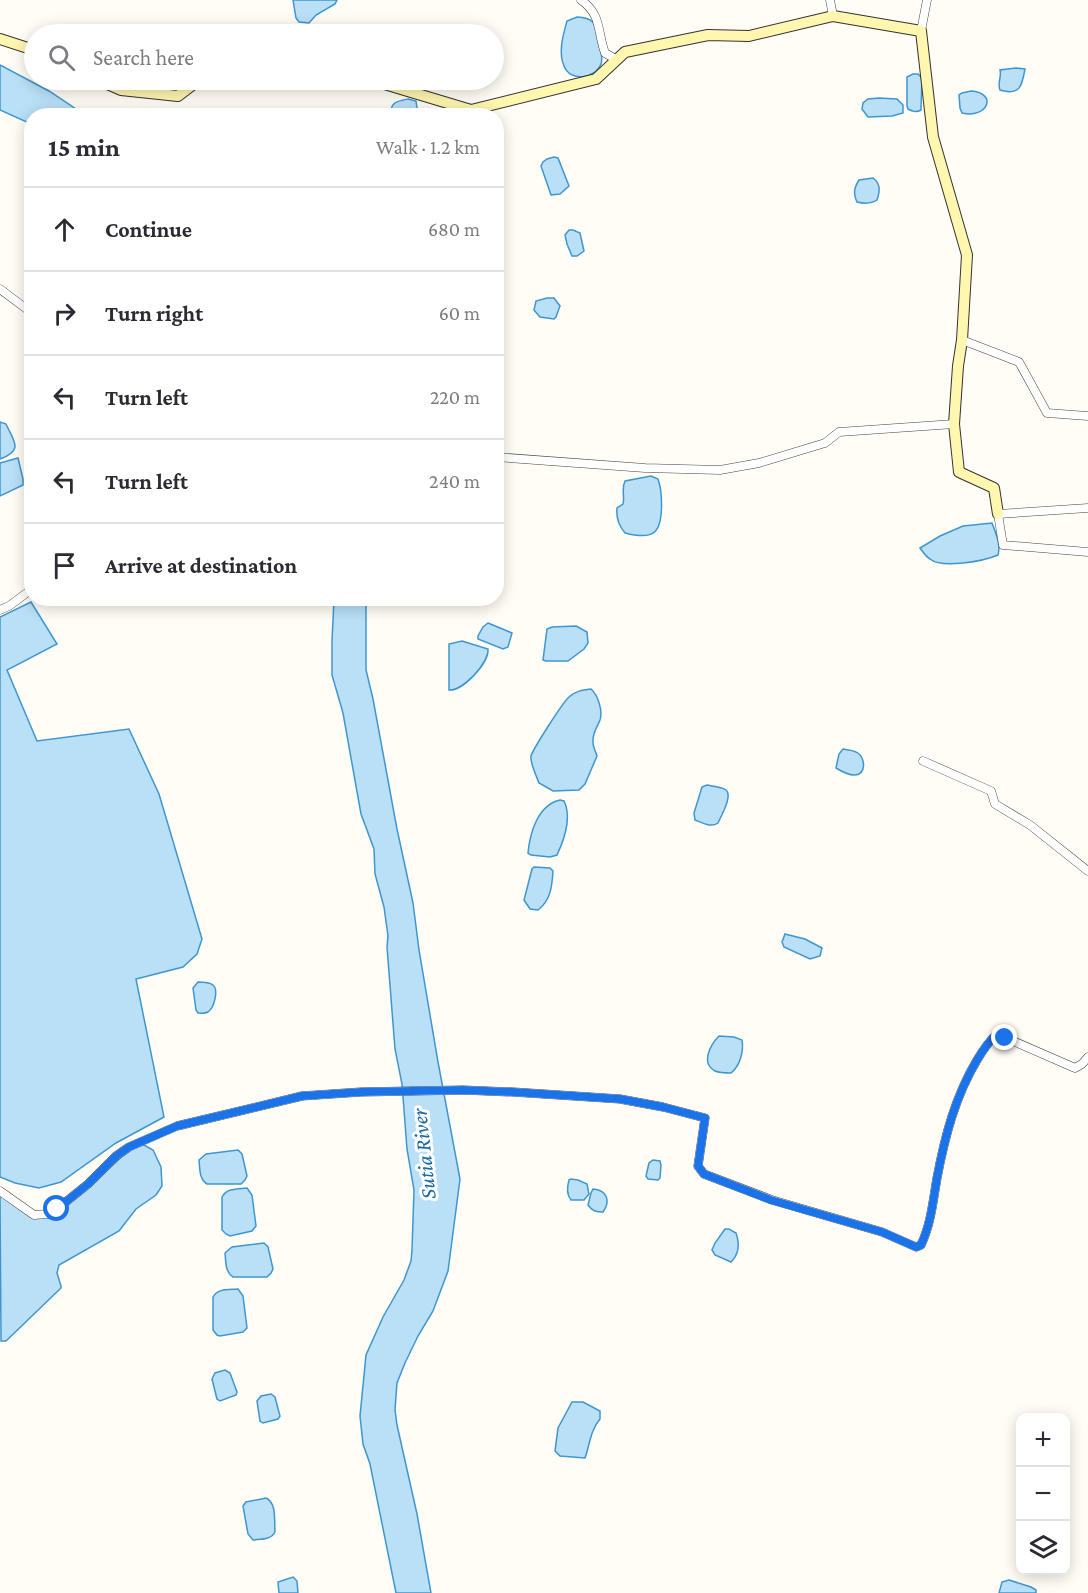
<!DOCTYPE html>
<meta charset="utf-8">
<style>
:root{--surface:#fff;--page:#f2f2f3;--text:#2b2b33;--muted:#7c7c81;--line:#e1e1e2}
body{margin:0;font-family:"Crimson Pro",serif;background:var(--page);color:var(--text)}
.controls{position:absolute;right:18px;bottom:18px;display:grid;overflow:hidden;border-radius:12px;box-shadow:0 3px 15px #0003}
.controls button{width:54px;height:54px;display:grid;place-items:center;padding:0;border:0;border-bottom:2px solid var(--line);background:var(--surface);color:var(--text);font:30px sans-serif}
.stop{position:absolute;width:18px;height:18px;margin:-14px;border:4px solid #1a73e8;border-radius:50%;background:#fff}
.stop.end{background:#1a73e8;border-color:#fff;box-shadow:0 2px 6px #0008}
.list{margin:0;padding:0;list-style:none}
h2{display:flex;justify-content:space-between;align-items:center;height:78px;margin:0;padding:0 24px;font-size:26px}
h2 small{font-size:20px;font-weight:400;color:var(--muted)}
.list li{display:grid;grid-template-columns:39px 1fr auto;gap:18px;align-items:center;box-sizing:border-box;height:84px;padding:0 24px;border-top:2px solid var(--line)}
.list b{display:block;font-size:22px;white-space:nowrap}
.list em{font-size:20px;font-style:normal;color:var(--muted)}
.icon{flex:none;width:33px;height:33px;fill:none;stroke:currentColor;stroke-width:2;stroke-linecap:round;stroke-linejoin:round}
.map{position:relative;flex:none;width:1088px;height:1593px;overflow:hidden}
.search{position:absolute;background:var(--surface);box-shadow:0 3px 15px #0003;left:24px;top:24px;width:480px;height:66px;display:flex;align-items:center;gap:15px;box-sizing:border-box;padding:0 21px;border-radius:33px;color:var(--muted);font-size:22px}
.panel{position:absolute;background:var(--surface);box-shadow:0 3px 15px #0003;left:24px;top:108px;width:480px;height:498px;border-radius:24px}
.map>svg:first-child{display:block}
.water{fill:#b9e0f7;stroke:#3f96cf;stroke-width:1.5}
.lines{fill:none;stroke-linecap:round;stroke-linejoin:round}
.street-casing{stroke:#444;stroke-width:9}
.secondary-casing{stroke:#333;stroke-width:12}
.street{stroke:#fff;stroke-width:8}
.secondary{stroke:#fff6b0;stroke-width:10}
.route{stroke:#1a73e8;stroke-width:8}
.labels{text-anchor:middle;stroke-width:6;stroke-linejoin:round;paint-order:stroke}
.water-label{font-size:22px;font-style:italic;fill:#1768a6;stroke:#fff}
</style>
<div class="map">
<svg width="1088" height="1593" viewBox="0 0 1088 1593">
<rect width="100%" height="100%" fill="#fffdf5"/>
<g class="water">
<path d="M 293,0 L 337,0 L 335,4 L 316,15 L 309,23 L 299,22 L 296,18 Z"/>
<path d="M 577,17 C 593,18 595,22 598,37 C 599,45 604,57 601,64 C 595,79 570,82 564,66 C 558,52 563,35 567,21 Z"/>
<path d="M 0,65 L 49,91 L 85,115 L 32,116 L 31,124 L 0,110 Z"/>
<path d="M 1016,68 L 1025,69 C 1022,86 1020,96 1000,90 C 997,83 1002,76 1000,70 Z"/>
<path d="M 913,74 L 918,74 L 922,78 L 921,110 C 916,113 912,111 908,109 L 907,106 L 907,77 Z"/>
<path d="M 971,91 C 998,93 988,119 962,113 L 960,108 L 959,95 L 962,93 Z"/>
<path d="M 879,98 L 897,99 L 903,105 L 903,113 L 892,116 L 868,117 L 862,109 L 863,103 L 868,99 Z"/>
<path d="M 408,99 L 416,101 L 418,115 L 391,115 C 390,102 397,101 408,99 Z"/>
<path d="M 554,157 L 558,158 L 569,186 L 560,194 L 551,195 L 541,166 L 543,162 L 547,159 Z"/>
<path d="M 873,178 C 881,184 880,191 877,200 C 871,204 865,204 857,202 C 853,193 854,188 859,180 Z"/>
<path d="M 569,230 L 573,230 L 580,233 L 584,251 L 577,256 L 572,256 L 567,244 L 565,235 Z"/>
<path d="M 547,298 L 554,298 L 560,306 L 556,317 L 554,319 L 540,317 L 534,310 L 536,301 Z"/>
<path d="M 0,422 L 6,424 C 14,442 24,450 0,459 Z"/>
<path d="M 18,458 L 23,479 L 23,485 L 0,496 L 0,463 Z"/>
<path d="M 651,476 L 658,479 C 662,490 665,526 653,533 C 646,538 633,535 625,533 C 619,526 616,517 617,508 L 623,504 C 625,496 621,489 625,481 Z"/>
<path d="M 992,523 C 996,534 1001,544 998,555 C 984,561 942,569 930,559 C 926,557 923,552 920,548 L 940,536 L 963,526 Z"/>
<path d="M 334,599 L 366,599 L 366,670 L 373,699 L 397,829 L 413,903 L 419,950 L 438,1062 L 460,1179 L 448,1271 L 433,1311 L 418,1336 L 405,1363 L 397,1383 L 396,1396 L 395,1410 L 397,1425 L 417,1514 L 431,1593 L 396,1593 L 370,1464 L 363,1444 L 360,1416 L 366,1355 L 383,1317 L 404,1280 L 411,1261 L 412,1250 L 414,1190 L 407,1149 L 402,1084 L 395,1049 L 387,947 L 388,936 L 384,907 L 375,874 L 374,849 L 361,814 L 343,713 L 332,675 L 332,641 Z"/>
<path d="M 31,602 L 57,644 L 7,670 L 37,741 L 129,729 L 159,794 L 202,939 L 197,954 L 183,967 L 136,979 L 164,1117 L 116,1143 L 61,1182 L 39,1188 L 15,1183 L 0,1177 L 0,617 Z"/>
<path d="M 488,623 L 512,633 L 508,647 L 503,649 L 478,639 L 478,636 L 483,627 Z"/>
<path d="M 576,626 L 587,632 L 588,643 L 584,649 L 568,661 L 546,661 L 543,660 L 547,629 L 552,627 Z"/>
<path d="M 462,641 L 488,649 C 489,663 463,691 449,690 L 449,644 Z"/>
<path d="M 591,689 C 598,695 603,711 600,720 C 597,728 592,733 593,743 C 593,747 596,752 597,756 L 585,784 L 579,790 L 553,791 L 539,783 C 536,775 530,763 531,756 C 533,749 563,702 569,697 C 575,691 583,690 591,689 Z"/>
<path d="M 843,749 C 848,750 854,750 858,753 C 865,758 867,775 854,775 C 848,775 841,771 836,768 L 839,754 Z"/>
<path d="M 707,785 C 712,786 722,787 726,790 C 733,796 721,816 718,823 C 711,828 703,823 695,820 L 694,813 L 702,787 Z"/>
<path d="M 560,800 L 564,801 C 572,817 564,840 557,855 L 550,857 L 531,855 L 528,853 C 530,832 538,805 560,800 Z"/>
<path d="M 534,867 L 550,868 L 553,871 C 552,886 551,900 538,910 L 530,909 L 524,900 L 532,869 Z"/>
<path d="M 785,934 L 805,939 L 822,948 L 820,956 L 810,959 L 784,947 L 782,942 Z"/>
<path d="M 198,982 C 202,982 209,982 213,985 C 219,990 214,1008 208,1012 C 204,1014 202,1013 198,1013 L 196,1010 L 193,988 Z"/>
<path d="M 719,1036 L 734,1037 L 742,1040 C 744,1051 740,1066 731,1073 C 726,1073 720,1073 715,1071 C 700,1063 711,1044 719,1036 Z"/>
<path d="M 137,1145 L 144,1145 L 153,1150 L 161,1167 L 162,1186 L 156,1195 L 136,1209 L 119,1231 L 59,1265 L 57,1273 L 61,1286 L 61,1288 L 6,1341 L 1,1341 L 0,1194 L 39,1218 L 90,1186 L 128,1151 Z"/>
<path d="M 238,1150 L 242,1154 L 247,1176 L 245,1180 L 241,1184 L 207,1184 C 199,1179 200,1169 199,1160 L 206,1154 Z"/>
<path d="M 653,1160 L 660,1161 L 661,1165 L 660,1178 L 658,1180 L 648,1179 L 646,1176 L 649,1163 Z"/>
<path d="M 571,1179 L 578,1180 L 587,1184 L 589,1194 L 584,1200 L 571,1200 C 566,1194 567,1187 569,1180 Z"/>
<path d="M 247,1188 L 252,1195 L 256,1226 L 252,1231 L 230,1236 L 226,1234 L 222,1230 L 222,1197 C 227,1188 237,1189 247,1188 Z"/>
<path d="M 593,1189 C 607,1190 611,1201 603,1212 C 596,1212 592,1211 588,1205 L 591,1193 Z"/>
<path d="M 725,1229 L 729,1229 L 736,1233 C 740,1244 739,1254 731,1262 L 715,1255 L 712,1250 L 715,1243 Z"/>
<path d="M 264,1243 L 268,1247 L 273,1269 L 271,1273 L 267,1277 L 233,1277 C 225,1272 226,1262 225,1253 L 232,1247 Z"/>
<path d="M 238,1289 L 243,1296 L 247,1328 L 243,1332 L 220,1336 L 217,1335 L 213,1330 L 213,1297 C 218,1288 229,1290 238,1289 Z"/>
<path d="M 225,1370 L 230,1373 L 237,1392 L 236,1395 L 220,1401 L 217,1399 L 212,1379 L 215,1373 Z"/>
<path d="M 271,1394 L 275,1397 L 280,1416 L 278,1419 L 263,1423 L 260,1421 L 257,1401 L 261,1396 Z"/>
<path d="M 572,1402 L 583,1402 L 600,1411 L 600,1419 C 590,1431 590,1444 585,1458 L 560,1456 L 555,1451 L 558,1428 Z"/>
<path d="M 266,1498 C 277,1503 274,1520 275,1532 C 271,1540 261,1539 253,1540 L 248,1534 L 243,1506 L 246,1502 Z"/>
<path d="M 293,1577 L 297,1581 L 298,1593 L 279,1593 L 278,1582 Z"/>
<path d="M 1009,1580 L 1031,1587 L 1036,1590 L 1036,1593 L 999,1593 L 1002,1582 Z"/>
</g>
<g class="lines">
<defs>
<g id="street">
<path d="M 581,0 C 602,15 597,31 605,53 L 617,60"/>
<path d="M 830,0 L 833,16"/>
<path d="M 921,31 L 927,0"/>
<path d="M 0,289 L 32,313"/>
<path d="M 962,340 L 1019,362 L 1047,413 L 1088,416"/>
<path d="M 496,457 L 645,468 L 720,470 L 759,463 L 825,443 L 839,432 L 954,424"/>
<path d="M 1088,508 L 998,514 L 1003,545 L 1088,552"/>
<path d="M 0,610 L 9,606 L 32,589"/>
<path d="M 923,761 L 991,791 L 995,804 L 1030,825 L 1088,871"/>
<path d="M 0,1191 L 34,1215 L 48,1214 L 57,1209 L 88,1184 L 116,1156 L 129,1147 L 177,1126 L 302,1096 L 361,1092 L 463,1090 L 513,1092 L 620,1099 L 663,1107 L 705,1118 L 698,1166 L 704,1174 L 772,1200 L 882,1232 L 916,1247 L 921,1245 C 931,1224 933,1201 937,1178 C 945,1136 955,1097 977,1060 C 983,1050 988,1042 997,1034 L 1075,1068 L 1082,1064 L 1088,1057"/>
</g>
<g id="secondary">
<path d="M 0,39 L 34,50"/>
<path d="M 98,80 L 121,90 L 178,96 L 199,80"/>
<path d="M 371,80 L 471,110 L 596,79 L 625,52 L 708,35 L 749,36 L 833,16 L 921,31 L 933,137 L 967,255 L 962,340 L 958,366 L 954,424 L 959,472 L 994,488 L 998,514"/>
</g>
</defs>
<use href="#street" class="street-casing"/>
<use href="#secondary" class="secondary-casing"/>
<use href="#street" class="street"/>
<use href="#secondary" class="secondary"/>
</g>
<g class="lines">
<path class="route" d="M 57,1209 L 88,1184 L 116,1156 L 129,1147 L 177,1126 L 302,1096 L 361,1092 L 463,1090 L 513,1092 L 620,1099 L 663,1107 L 705,1118 L 698,1166 L 704,1174 L 771,1200 L 882,1232 L 916,1247 L 921,1245 C 931,1224 933,1201 937,1178 C 945,1136 955,1097 977,1060 C 983,1050 988,1042 997,1034 L 1005,1038"/>
</g>
<g class="labels">
<g class="water-label">
<text transform="translate(423 1154) rotate(-96)" y="8">Sutia River</text>
</g>
</g>
</svg>
<div class="controls">
<button>+</button>
<button>−</button>
<button><svg class="icon" aria-label="layers" viewBox="0 0 24 24"><path d="M12 4l9 5-9 5-9-5zM3 14l9 5 9-5"/></svg></button>
</div>
<div class="stop" style="left:57px;top:1209px"></div>
<div class="stop end" style="left:1005px;top:1038px"></div>
<div class="search"><svg class="icon" aria-label="search" viewBox="0 0 24 24"><circle cx="10" cy="10" r="6"/><path d="M15 15l6 6"/></svg>Search here</div>
<section class="panel">
<h2>15 min<small>Walk · 1.2 km</small></h2>
<ul class="list">
<li><svg class="icon" aria-label="ahead" viewBox="0 0 24 24"><path d="M12 20V5M6 11l6-6 6 6"/></svg><div><b>Continue</b></div><em>680 m</em></li>
<li><svg class="icon" aria-label="right" viewBox="0 0 24 24"><path d="M7 20v-9h11M14 6l5 5-5 5"/></svg><div><b>Turn right</b></div><em>60 m</em></li>
<li><svg class="icon" aria-label="left" viewBox="0 0 24 24"><path d="M17 20v-9H6M10 6l-5 5 5 5"/></svg><div><b>Turn left</b></div><em>220 m</em></li>
<li><svg class="icon" aria-label="left" viewBox="0 0 24 24"><path d="M17 20v-9H6M10 6l-5 5 5 5"/></svg><div><b>Turn left</b></div><em>240 m</em></li>
<li><svg class="icon" aria-label="arrive" viewBox="0 0 24 24"><path d="M6 21V4h12l-3 4 3 4H6"/></svg><div><b>Arrive at destination</b></div></li>
</ul>
</section>
</div>
